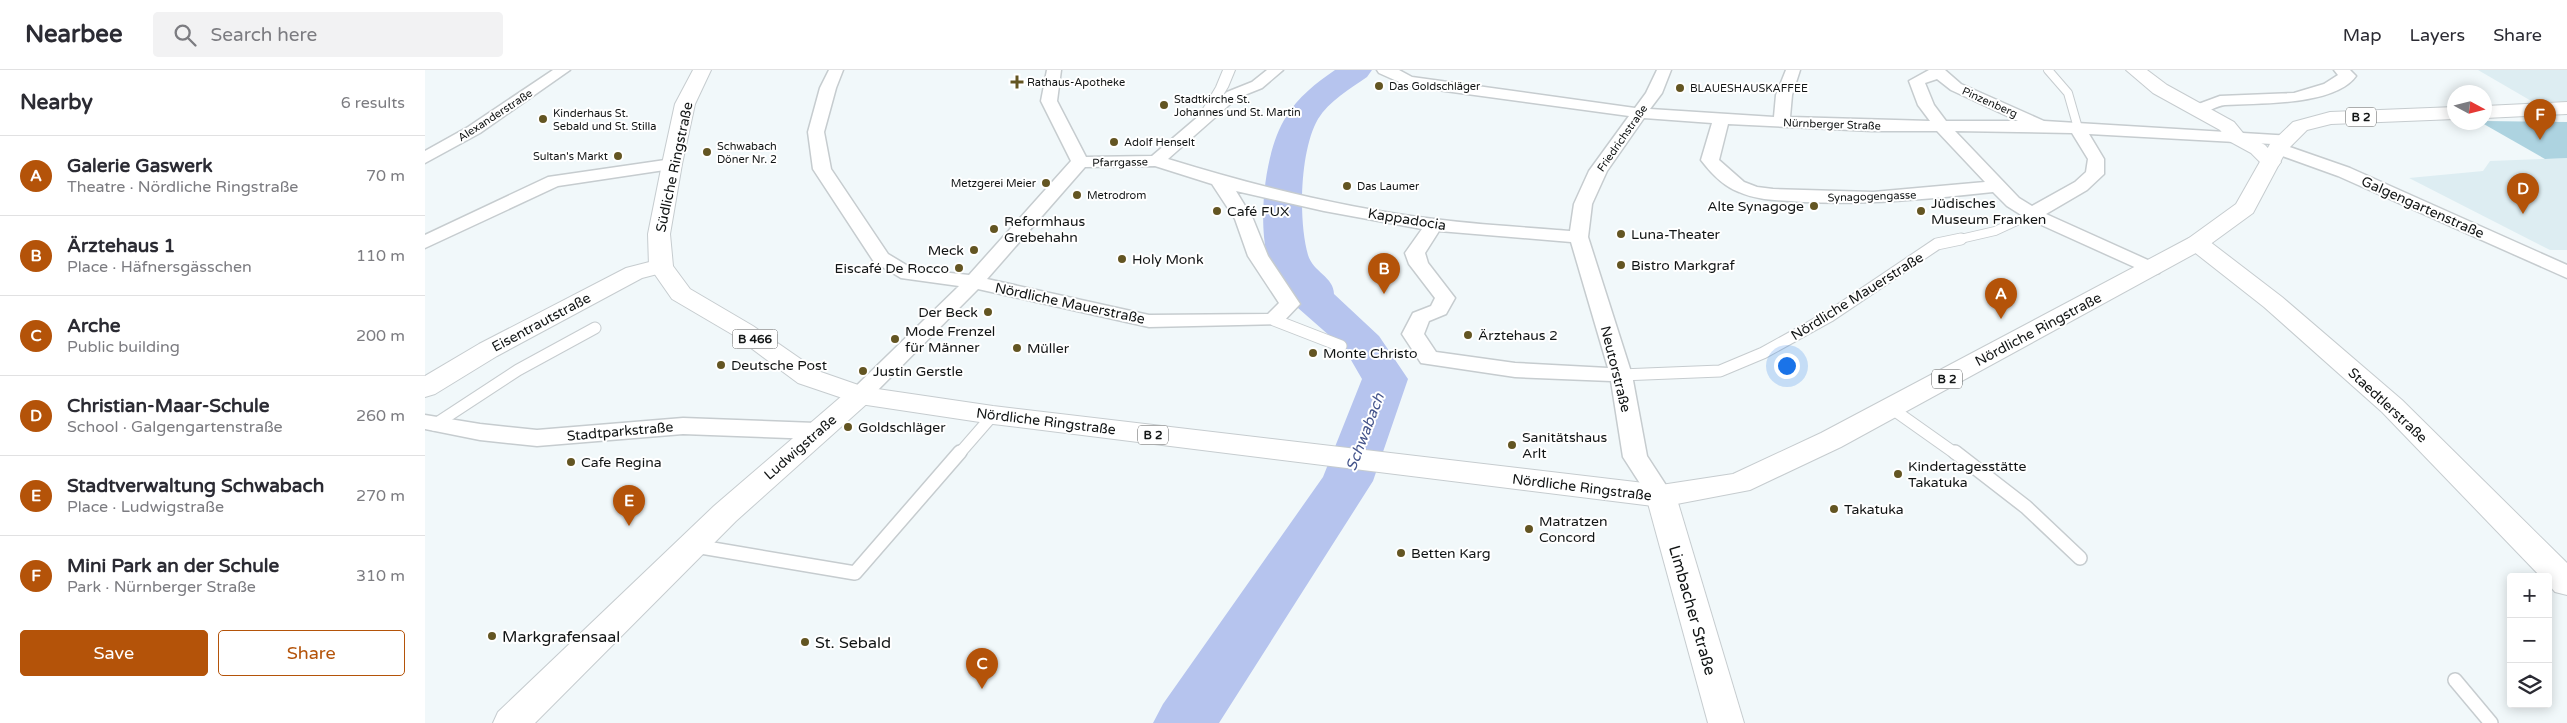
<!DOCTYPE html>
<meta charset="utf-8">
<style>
:root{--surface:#fff;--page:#f2f2f3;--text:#2b2b33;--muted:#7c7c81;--line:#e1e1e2;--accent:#b45309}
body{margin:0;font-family:"Varela Round",sans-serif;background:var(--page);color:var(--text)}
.controls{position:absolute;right:15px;bottom:15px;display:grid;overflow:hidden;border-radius:5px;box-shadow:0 2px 12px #0003}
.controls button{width:45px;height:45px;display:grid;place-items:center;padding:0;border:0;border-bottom:1px solid var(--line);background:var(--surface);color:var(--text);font:25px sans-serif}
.compass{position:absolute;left:2022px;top:15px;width:45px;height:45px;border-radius:50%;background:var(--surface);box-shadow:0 2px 12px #0003;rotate:97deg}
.you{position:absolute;left:1361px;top:295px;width:18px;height:18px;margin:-12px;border:4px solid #fff;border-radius:50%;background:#1a73e8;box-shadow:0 0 0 8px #1a73e833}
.badge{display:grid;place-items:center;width:32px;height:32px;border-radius:50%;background:var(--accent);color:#fff;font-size:16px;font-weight:700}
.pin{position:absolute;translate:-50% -41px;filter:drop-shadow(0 1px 2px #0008)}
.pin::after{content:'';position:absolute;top:26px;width:18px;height:15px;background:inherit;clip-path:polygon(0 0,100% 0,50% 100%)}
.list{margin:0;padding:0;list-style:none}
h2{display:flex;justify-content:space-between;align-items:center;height:65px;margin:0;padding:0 20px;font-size:21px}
h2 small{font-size:16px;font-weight:400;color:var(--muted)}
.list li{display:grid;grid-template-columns:32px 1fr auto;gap:15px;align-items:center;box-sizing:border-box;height:80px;padding:0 20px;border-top:1px solid var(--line)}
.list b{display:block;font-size:19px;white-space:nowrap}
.list p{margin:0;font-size:16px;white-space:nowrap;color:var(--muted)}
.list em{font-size:16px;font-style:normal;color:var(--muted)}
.actions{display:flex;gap:10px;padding:15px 20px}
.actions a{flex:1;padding:11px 0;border:1px solid var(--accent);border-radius:5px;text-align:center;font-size:18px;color:var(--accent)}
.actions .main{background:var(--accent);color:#fff}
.icon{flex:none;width:28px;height:28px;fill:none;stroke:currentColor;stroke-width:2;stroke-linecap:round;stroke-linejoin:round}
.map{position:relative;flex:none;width:2142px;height:653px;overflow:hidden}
header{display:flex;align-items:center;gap:30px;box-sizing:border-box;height:70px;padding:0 25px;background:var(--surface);border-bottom:1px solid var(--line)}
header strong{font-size:24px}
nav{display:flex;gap:28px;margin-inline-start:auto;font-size:18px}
.search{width:350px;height:45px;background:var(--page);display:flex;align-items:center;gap:12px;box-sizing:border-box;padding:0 18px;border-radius:5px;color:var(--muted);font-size:19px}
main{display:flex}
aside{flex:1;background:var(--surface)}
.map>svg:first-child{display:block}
.built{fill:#ddedf2}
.green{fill:#add3e0}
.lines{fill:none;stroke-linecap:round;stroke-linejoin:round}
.river{fill:#b6c4ee;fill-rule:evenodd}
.service-far2-casing{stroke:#c6cccf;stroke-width:10}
.service-far1-casing{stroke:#c6cccf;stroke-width:13}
.service-casing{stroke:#c6cccf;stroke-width:16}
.pedestrian-casing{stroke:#c6cccf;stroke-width:2}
.minor-casing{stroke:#c6cccf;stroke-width:3}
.tertiary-casing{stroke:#c6cccf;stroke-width:2}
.secondary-casing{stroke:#c6cccf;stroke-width:2}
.primary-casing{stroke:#c6cccf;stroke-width:2}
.service-far2{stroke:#fff;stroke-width:8}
.service-far1{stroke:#fff;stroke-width:11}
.service{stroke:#fff;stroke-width:13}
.pedestrian{fill:#fff;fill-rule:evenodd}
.minor{fill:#fff;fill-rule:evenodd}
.tertiary{fill:#fff;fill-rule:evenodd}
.secondary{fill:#fff;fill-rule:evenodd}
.primary{fill:#fff;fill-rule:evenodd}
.poi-dot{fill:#635522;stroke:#fff;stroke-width:2}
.labels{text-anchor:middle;stroke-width:4;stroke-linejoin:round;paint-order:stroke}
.far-poi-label{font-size:11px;fill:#121515;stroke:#fff;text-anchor:start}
.far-street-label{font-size:11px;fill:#121515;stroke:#fff}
.shield{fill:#fff;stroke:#595b5b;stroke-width:1}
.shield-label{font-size:12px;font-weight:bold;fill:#121515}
.street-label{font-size:14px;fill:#121515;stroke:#fff}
.poi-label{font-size:14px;fill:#121515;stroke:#fff;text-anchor:start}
.water-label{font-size:15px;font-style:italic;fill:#44548b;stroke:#fff}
.near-street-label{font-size:16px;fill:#121515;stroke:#fff}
.near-poi-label{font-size:16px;fill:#121515;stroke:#fff;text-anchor:start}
</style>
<header>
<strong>Nearbee</strong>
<div class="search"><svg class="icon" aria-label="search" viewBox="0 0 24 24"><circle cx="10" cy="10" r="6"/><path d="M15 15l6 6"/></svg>Search here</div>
<nav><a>Map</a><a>Layers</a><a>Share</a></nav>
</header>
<main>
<aside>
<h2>Nearby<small>6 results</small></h2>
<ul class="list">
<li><span class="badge">A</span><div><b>Galerie Gaswerk</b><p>Theatre · Nördliche Ringstraße</p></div><em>70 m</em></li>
<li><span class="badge">B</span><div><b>Ärztehaus 1</b><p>Place · Häfnersgässchen</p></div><em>110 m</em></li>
<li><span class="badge">C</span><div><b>Arche</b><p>Public building</p></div><em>200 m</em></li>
<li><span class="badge">D</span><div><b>Christian-Maar-Schule</b><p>School · Galgengartenstraße</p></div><em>260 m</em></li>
<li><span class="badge">E</span><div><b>Stadtverwaltung Schwabach</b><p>Place · Ludwigstraße</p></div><em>270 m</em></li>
<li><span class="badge">F</span><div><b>Mini Park an der Schule</b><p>Park · Nürnberger Straße</p></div><em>310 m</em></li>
</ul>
<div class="actions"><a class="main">Save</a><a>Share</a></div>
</aside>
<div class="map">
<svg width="2142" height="653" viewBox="0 0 2142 653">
<rect width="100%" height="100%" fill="#f1f8fa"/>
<g class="built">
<path d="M 2053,0 L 2142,0 L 2142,31 L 2108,32 Z"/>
<path d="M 2142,88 L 2142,180 L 2125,180 L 1984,108 L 2058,101 L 2065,91 Z"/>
</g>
<path class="green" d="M 2060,51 L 2142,52 L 2142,88 L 2120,89 L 2057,53 Z"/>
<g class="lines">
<path class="river" d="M 910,0 L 947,0 L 942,7 C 925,19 904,31 893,49 C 875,80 873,150 883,185 C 888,202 909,207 909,224 L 954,266 L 983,309 L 948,411 L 794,653 L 728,653 L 738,634 L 898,407 L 937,309 L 926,290 L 914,274 L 873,238 L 867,229 L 867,222 C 855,213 846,200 842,185 C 833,148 840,79 861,47 C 873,27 891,13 910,0 Z"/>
<defs>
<g id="service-far2">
<path d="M 1623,0 L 1643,23 L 1653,58"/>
<path d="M 1531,170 L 1570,161 L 1607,144"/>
</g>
<g id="service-far1">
<path d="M 849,250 L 916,276"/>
<path d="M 1196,305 L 1295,301 L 1338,283 L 1405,246 L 1512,174 L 1536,169"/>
<path d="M 1466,338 L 1531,384"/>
<path d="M 9,355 L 93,300 L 170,258"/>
<path d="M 534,384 L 568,345"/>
</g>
<g id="service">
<path d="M 1530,382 L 1601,437 L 1655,488"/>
<path d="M 270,476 L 430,503 L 535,382"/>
<path d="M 2030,610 L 2066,653"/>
</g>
<path id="pedestrian" d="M 798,0 L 810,0 L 803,17 L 780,55 L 772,55 L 770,52 L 791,17 Z"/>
<g id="minor">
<path d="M 128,0 L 145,0 L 55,63 L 0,93 L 0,81 L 43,57 Z"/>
<path d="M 404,0 L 418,0 L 411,18 L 399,62 L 406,99 L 463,184 L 488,199 L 544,205 L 646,91 L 616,31 L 622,0 L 636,0 L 632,31 L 661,87 L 727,86 L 802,22 L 827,12 L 842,0 L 858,0 L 837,18 L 812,28 L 743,89 C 830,116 919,138 1009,149 C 1054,155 1100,157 1145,161 L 1149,134 L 1164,101 L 1204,46 L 983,16 L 954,3 L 952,0 L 974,0 L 987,7 L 1210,38 L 1221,23 L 1232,0 L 1246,0 L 1237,23 L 1225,39 L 1349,47 L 1351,25 L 1361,0 L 1375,0 L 1367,25 L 1365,47 L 1505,51 L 1493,35 L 1484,11 L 1504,0 L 1520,0 L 1536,14 L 1619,51 L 1867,66 L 1869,70 L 1867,74 L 1859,75 L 1925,98 L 2142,195 L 2142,208 L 1913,106 L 1846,82 L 1844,78 L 1847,74 L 1664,64 L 1679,89 L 1679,104 L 1662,120 L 1621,144 L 1734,195 L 1737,199 L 1734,203 L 1727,205 L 1601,148 L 1582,136 L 1568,122 C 1505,129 1442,135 1378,132 C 1356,130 1334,131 1314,122 C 1298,116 1286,103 1276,90 L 1287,53 L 1219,48 L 1182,101 L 1167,134 L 1163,167 L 1207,305 L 1222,386 L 1248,426 L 1245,432 L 1236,435 L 1227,432 L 1198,387 L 1186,311 L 1090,307 L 996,293 L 977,264 L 988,243 L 1006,236 L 1010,228 L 984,194 L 980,183 L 997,159 L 899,141 L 811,121 L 828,149 L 843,186 L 875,234 L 856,254 L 724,257 L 553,219 L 443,330 L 435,332 L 427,330 L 424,325 L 427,320 L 534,216 L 476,208 L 449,192 L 388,99 L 383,62 L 395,18 ZM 1512,9 L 1526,20 L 1593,51 L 1521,51 L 1509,35 L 1500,13 ZM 1303,54 L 1447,61 L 1512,61 L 1560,112 L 1448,122 L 1348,119 L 1332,117 L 1319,112 L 1294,90 ZM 1530,61 L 1647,63 L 1663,89 L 1661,102 L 1650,112 L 1607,136 L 1594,128 ZM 730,96 L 787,114 L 810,149 L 823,186 L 854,233 L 843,244 L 724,245 L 562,209 L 660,97 ZM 1014,161 L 1146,172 L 1183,298 L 1090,293 L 1011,282 L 999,264 L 1004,251 L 1021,244 L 1030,228 L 1003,193 L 1000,183 Z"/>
<path d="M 1909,0 L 1925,0 L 1931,6 C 1910,36 1833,33 1800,35 C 1791,36 1783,42 1774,44 L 1766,39 L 1768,36 L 1795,26 L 1869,23 L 1899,14 L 1913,5 Z"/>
<path d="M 247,89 L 253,90 L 256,94 L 253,98 L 133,116 L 0,178 L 0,165 L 123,107 Z"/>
<path d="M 0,345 L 55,354 L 112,360 L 258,348 L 391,353 L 399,356 L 403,361 L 399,366 L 391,369 L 258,364 L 112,376 L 55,370 L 0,359 Z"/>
</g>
<path id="tertiary" d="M 236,189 L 244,191 L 248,196 L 244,201 L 217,208 L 72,286 L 10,324 L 0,327 L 0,306 L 54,274 L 201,198 Z"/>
<g id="secondary">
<path d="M 1701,0 L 1722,0 L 1742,15 L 1809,52 L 1818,63 L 1840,75 L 1856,92 L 1853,96 L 1846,98 L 1839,96 L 1826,83 L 1804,71 L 1795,60 L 1728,23 Z"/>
<path d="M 1772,166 L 1780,168 L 1857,227 L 1977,330 L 2142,493 L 2142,525 L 2130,522 L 2123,514 L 2123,507 L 2116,507 L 1957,342 L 1839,237 L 1764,178 L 1760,173 L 1764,168 Z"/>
<path d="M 435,316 L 445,319 L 449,325 L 445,331 L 311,451 L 110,653 L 68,653 L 73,642 L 289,436 L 425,319 Z"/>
<path d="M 1236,415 L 1247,419 L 1251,426 L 1319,653 L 1283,653 L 1221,426 L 1225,419 Z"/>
</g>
<g id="primary">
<path d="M 268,0 L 286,0 L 270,34 L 257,94 L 245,164 L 248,196 L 265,219 L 328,256 L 393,301 L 439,317 L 568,336 L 1236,415 L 1308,404 L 1396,363 L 1764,168 L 1811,134 L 1845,74 L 1868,52 L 1905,42 L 2030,37 L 2030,49 L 1906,54 L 1882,60 L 1861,81 L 1828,143 L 1780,178 L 1416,377 L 1325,420 L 1236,437 L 568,354 L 435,334 L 373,313 L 310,266 L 247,229 L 224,196 L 223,164 L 237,94 L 250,34 Z"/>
<path d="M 2142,32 L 2142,44 L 2060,48 L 2060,36 Z"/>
</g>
</defs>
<use href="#service-far2" class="service-far2-casing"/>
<use href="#service-far1" class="service-far1-casing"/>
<use href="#service" class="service-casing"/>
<use href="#pedestrian" class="pedestrian-casing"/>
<use href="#minor" class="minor-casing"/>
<use href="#tertiary" class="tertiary-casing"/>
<use href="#secondary" class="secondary-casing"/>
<use href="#primary" class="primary-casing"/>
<use href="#service-far2" class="service-far2"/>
<use href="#service-far1" class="service-far1"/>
<use href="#service" class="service"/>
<use href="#pedestrian" class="pedestrian"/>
<use href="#minor" class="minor"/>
<use href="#tertiary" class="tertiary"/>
<use href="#secondary" class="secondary"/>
<use href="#primary" class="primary"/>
</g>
<g class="poi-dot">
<path d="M589.5 4.5h5v5h5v5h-5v5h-5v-5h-5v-5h5z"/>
<circle cx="954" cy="16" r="5"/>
<circle cx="1255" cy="18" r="5"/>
<circle cx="739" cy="35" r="5"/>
<circle cx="118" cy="49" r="5"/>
<circle cx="689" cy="72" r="5"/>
<circle cx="282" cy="82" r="5"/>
<circle cx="193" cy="86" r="5"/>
<circle cx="621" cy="113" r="5"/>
<circle cx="922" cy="116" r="5"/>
<circle cx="652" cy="125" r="5"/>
<circle cx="1389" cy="136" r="5"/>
<circle cx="792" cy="141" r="5"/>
<circle cx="1496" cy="141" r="5"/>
<circle cx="569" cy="159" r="5"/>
<circle cx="1196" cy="164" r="5"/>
<circle cx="549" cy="180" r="5"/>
<circle cx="697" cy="189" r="5"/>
<circle cx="1196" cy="195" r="5"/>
<circle cx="534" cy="198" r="5"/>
<circle cx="563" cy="242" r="5"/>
<circle cx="1043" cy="265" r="5"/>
<circle cx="470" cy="269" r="5"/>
<circle cx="592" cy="278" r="5"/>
<circle cx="888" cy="283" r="5"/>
<circle cx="296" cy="295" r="5"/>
<circle cx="438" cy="301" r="5"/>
<circle cx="423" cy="357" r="5"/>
<circle cx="1087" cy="375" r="5"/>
<circle cx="146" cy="392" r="5"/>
<circle cx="1473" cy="404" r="5"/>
<circle cx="1409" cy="439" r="5"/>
<circle cx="1104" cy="459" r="5"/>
<circle cx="976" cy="483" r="5"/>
<circle cx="67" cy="566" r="5"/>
<circle cx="380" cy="572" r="5"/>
</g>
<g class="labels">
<g class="far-poi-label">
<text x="602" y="16">Rathaus-Apotheke</text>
<text x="964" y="20">Das Goldschläger</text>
<text x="1265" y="22">BLAUESHAUSKAFFEE</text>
<text x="749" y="33">Stadtkirche St.<tspan x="749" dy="13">Johannes und St. Martin</tspan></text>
<text x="128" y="47">Kinderhaus St.<tspan x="128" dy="13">Sebald und St. Stilla</tspan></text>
<text x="699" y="76">Adolf Henselt</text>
<text x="292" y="80">Schwabach<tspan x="292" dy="13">Döner Nr. 2</tspan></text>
<text x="183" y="90" text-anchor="end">Sultan's Markt</text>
<text x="611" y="117" text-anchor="end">Metzgerei Meier</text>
<text x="932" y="120">Das Laumer</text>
<text x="662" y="129">Metrodrom</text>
</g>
<g class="far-street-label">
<text transform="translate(1565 32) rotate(24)" y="4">Pinzenberg</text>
<text transform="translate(70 45) rotate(-33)" y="4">Alexanderstraße</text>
<text transform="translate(1407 54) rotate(2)" y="4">Nürnberger Straße</text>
<text transform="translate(1197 68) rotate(-55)" y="4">Friedrichstraße</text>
<text transform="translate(695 92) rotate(-1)" y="4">Pfarrgasse</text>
<text transform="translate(1447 126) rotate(-2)" y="4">Synagogengasse</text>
</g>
<g class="shield">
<rect x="1921" y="37.5" width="30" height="19" rx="4"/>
<rect x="307.5" y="259.5" width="45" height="19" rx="4"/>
<rect x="1507" y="299.5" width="30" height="19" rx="4"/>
<rect x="713" y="355.5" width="30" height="19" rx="4"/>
</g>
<g class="shield-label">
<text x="1936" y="51">B 2</text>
<text x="330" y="273">B 466</text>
<text x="1522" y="313">B 2</text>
<text x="728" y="369">B 2</text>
</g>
<g class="street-label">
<text transform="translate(249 97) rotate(-78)" y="5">Südliche Ringstraße</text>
<text transform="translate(1998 137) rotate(24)" y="5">Galgengartenstraße</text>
<text transform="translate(982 149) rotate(9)" y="5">Kappadocia</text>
<text transform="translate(1432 226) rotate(-32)" y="5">Nördliche Mauerstraße</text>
<text transform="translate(645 233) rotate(12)" y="5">Nördliche Mauerstraße</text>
<text transform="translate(116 252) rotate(-28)" y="5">Eisentrautstraße</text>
<text transform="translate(1613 259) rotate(-28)" y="5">Nördliche Ringstraße</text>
<text transform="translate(1191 299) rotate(76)" y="5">Neutorstraße</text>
<text transform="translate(1963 335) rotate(43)" y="5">Staedtlerstraße</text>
<text transform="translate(621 351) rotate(7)" y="5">Nördliche Ringstraße</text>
<text transform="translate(195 361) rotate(-5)" y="5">Stadtparkstraße</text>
<text transform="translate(375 377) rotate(-41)" y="5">Ludwigstraße</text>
<text transform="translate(1157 417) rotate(7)" y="5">Nördliche Ringstraße</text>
</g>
<g class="poi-label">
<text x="1506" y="138">Jüdisches<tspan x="1506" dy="16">Museum Franken</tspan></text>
<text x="1379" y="141" text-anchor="end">Alte Synagoge</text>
<text x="802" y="146">Café FUX</text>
<text x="579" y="156">Reformhaus<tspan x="579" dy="16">Grebehahn</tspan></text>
<text x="1206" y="169">Luna-Theater</text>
<text x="539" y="185" text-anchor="end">Meck</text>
<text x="707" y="194">Holy Monk</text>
<text x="1206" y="200">Bistro Markgraf</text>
<text x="524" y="203" text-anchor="end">Eiscafé De Rocco</text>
<text x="553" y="247" text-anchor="end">Der Beck</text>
<text x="480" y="266">Mode Frenzel<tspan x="480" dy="16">für Männer</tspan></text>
<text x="1053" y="270">Ärztehaus 2</text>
<text x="602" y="283">Müller</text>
<text x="898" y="288">Monte Christo</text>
<text x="306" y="300">Deutsche Post</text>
<text x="448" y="306">Justin Gerstle</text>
<text x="433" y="362">Goldschläger</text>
<text x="1097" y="372">Sanitätshaus<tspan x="1097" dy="16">Arlt</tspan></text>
<text x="156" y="397">Cafe Regina</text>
<text x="1483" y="401">Kindertagesstätte<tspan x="1483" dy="16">Takatuka</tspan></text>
<text x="1419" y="444">Takatuka</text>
<text x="1114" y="456">Matratzen<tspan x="1114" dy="16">Concord</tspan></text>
<text x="986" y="488">Betten Karg</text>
</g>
<g class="water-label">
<text transform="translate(940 362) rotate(-69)" y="5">Schwabach</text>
</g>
<g class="near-street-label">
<text transform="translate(1268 540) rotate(74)" y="6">Limbacher Straße</text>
</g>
<g class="near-poi-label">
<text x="77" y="572">Markgrafensaal</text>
<text x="390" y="578">St. Sebald</text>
</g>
</g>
</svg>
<div class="controls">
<button>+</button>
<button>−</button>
<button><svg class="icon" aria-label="layers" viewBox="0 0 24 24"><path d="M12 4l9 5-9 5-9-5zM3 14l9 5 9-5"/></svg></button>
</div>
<svg class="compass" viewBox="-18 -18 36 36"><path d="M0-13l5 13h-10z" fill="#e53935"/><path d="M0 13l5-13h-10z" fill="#7c7c81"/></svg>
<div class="you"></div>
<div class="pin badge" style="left:1576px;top:249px">A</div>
<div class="pin badge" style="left:959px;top:224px">B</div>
<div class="pin badge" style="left:557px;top:619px">C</div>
<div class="pin badge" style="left:2098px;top:144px">D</div>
<div class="pin badge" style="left:204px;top:456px">E</div>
<div class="pin badge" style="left:2115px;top:70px">F</div>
</div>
</main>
